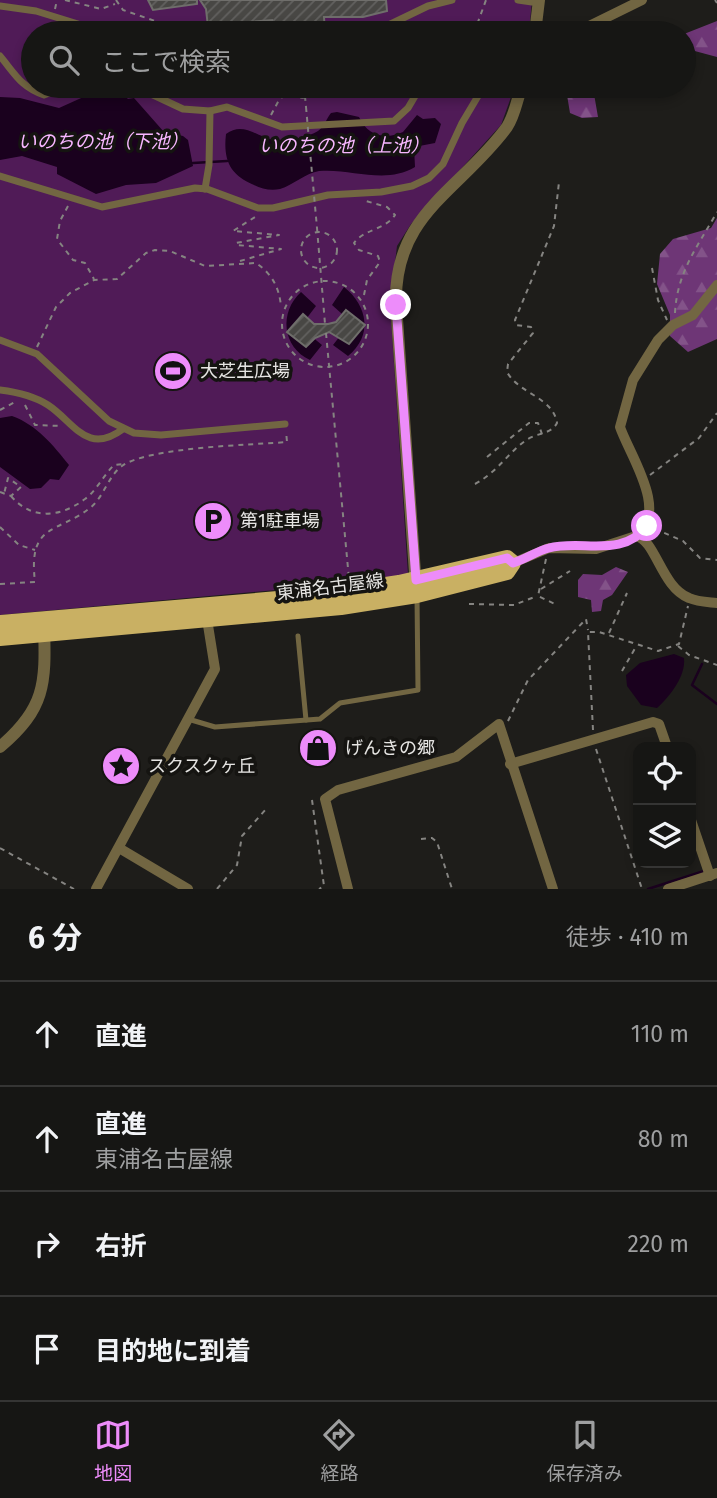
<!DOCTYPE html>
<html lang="ja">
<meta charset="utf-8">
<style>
:root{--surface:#161614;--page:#1f1f1d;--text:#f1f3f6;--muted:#9e9fa0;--line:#353534;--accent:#ed8cfa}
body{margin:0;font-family:"Fira Sans","Noto Sans JP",sans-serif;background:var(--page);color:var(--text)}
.controls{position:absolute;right:21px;bottom:21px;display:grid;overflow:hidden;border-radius:14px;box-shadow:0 4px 10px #0003}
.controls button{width:63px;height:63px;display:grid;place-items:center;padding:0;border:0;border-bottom:2px solid var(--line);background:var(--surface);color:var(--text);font:35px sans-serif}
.stop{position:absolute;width:21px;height:21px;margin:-16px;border:5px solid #ed8cfa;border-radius:50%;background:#fff}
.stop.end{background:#ed8cfa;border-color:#fff;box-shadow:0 2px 7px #0008}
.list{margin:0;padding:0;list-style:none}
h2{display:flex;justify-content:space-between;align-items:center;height:91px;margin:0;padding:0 28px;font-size:30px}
h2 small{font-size:23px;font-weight:400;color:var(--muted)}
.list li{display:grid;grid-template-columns:46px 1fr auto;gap:21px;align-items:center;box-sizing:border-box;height:105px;padding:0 28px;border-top:2px solid var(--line)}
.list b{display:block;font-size:26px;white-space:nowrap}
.list p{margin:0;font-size:23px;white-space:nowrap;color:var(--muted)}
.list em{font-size:23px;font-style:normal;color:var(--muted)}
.icon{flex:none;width:38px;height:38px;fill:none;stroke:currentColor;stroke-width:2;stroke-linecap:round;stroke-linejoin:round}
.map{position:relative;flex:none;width:717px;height:889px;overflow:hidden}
.search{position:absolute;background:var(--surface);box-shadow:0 4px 10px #0003;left:21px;right:21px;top:21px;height:77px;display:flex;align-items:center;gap:18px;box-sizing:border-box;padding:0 24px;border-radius:38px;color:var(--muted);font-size:26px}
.sheet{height:511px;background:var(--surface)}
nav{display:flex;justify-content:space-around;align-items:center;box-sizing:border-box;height:98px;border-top:2px solid var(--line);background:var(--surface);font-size:19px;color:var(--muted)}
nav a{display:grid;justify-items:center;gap:4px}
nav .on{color:var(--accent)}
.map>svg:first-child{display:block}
.forest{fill:url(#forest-firs)}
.park{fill:#501b57}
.water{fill:#1a011e}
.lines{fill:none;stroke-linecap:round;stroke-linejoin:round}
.stream{stroke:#1a011e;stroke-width:2.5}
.building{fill:url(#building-hatch);stroke:#6f6e6b;stroke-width:2}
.path{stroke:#858481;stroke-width:2;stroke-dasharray:5 5;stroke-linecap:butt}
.service{stroke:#726642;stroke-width:5}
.pedestrian{stroke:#726642;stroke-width:7}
.minor{stroke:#726642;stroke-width:10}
.tertiary{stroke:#726642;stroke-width:12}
.primary{stroke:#c9b063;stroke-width:16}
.path-bridge{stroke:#858481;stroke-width:2;stroke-dasharray:5 5;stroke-linecap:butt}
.route{stroke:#ed8cfa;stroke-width:9}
.labels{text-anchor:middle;stroke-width:7;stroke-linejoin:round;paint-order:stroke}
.poi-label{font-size:18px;fill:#e6e5e3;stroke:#151411;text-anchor:start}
.street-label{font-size:18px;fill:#e6e5e3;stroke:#151411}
.water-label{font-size:19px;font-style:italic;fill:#f7b6ff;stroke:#151411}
</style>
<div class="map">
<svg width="717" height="889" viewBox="0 0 717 889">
<defs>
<pattern id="forest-firs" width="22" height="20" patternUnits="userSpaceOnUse" patternTransform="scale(1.75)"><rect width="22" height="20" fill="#6e3676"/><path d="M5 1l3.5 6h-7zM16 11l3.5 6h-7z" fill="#835389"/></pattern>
<pattern id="building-hatch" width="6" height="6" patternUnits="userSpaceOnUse" patternTransform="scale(1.75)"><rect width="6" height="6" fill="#484744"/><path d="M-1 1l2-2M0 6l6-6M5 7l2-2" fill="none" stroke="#62615f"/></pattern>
</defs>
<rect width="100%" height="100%" fill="#1e1d1a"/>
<g class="forest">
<path d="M 717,21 L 717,57 L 691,50 L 684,52 L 684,34 Z"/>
<path d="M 575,86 L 600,86 L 594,94 L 598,117 L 582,118 L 570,113 L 567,95 Z"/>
<path d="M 717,218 L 717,339 L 688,352 L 670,336 L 670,315 L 657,284 L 660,254 L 673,239 L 711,228 Z"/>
<path d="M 616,567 L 628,572 L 612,595 L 603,600 L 601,611 L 592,612 L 591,600 L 578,597 L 578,580 L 583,574 L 602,575 Z"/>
</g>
<path class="park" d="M 0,0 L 532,0 L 529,33 L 33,33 L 33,86 L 515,86 L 501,125 L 411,224 L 397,246 L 390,304 L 408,574 L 397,579 L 0,615 Z"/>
<g class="water">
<path d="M 99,90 L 122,93 L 128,99 L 134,98 L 164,132 L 183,136 L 188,140 L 193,166 L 156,183 L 126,185 L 96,194 L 57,174 L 57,167 L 22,156 L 0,160 L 0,97 L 20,98 L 59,108 Z"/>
<path d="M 337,112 L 359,117 C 368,136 384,140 403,132 L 417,115 L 423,119 L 435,118 L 441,124 L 435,143 L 414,147 L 415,167 C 385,185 351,168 319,171 C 306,173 293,185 280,189 C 271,191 262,189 254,185 C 230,175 223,160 226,134 C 243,121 257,137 274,140 C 288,141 306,138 318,131 C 324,127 327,118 331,113 Z"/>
<path d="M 344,287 C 368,306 373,336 348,356 L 333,345 L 351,322 L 332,305 Z"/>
<path d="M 301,292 L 316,306 L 300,327 L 322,345 L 310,360 C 282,347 279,312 301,292 Z"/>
<path d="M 12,416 C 37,425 53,445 69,465 L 59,480 L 50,479 L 41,488 L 30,489 L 0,467 L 0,418 Z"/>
<path d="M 674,654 L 684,658 C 686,676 670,696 657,708 L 641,705 L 627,686 L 626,675 L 640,663 Z"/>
</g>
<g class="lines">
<g class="stream">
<path d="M 193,163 L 227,161"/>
<path d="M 702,664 L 692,685 L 717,704"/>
<path d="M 648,889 L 704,871"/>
</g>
</g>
<g class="building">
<path d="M 148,0 L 197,0 L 197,4 L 153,10 Z"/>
<path d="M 200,0 L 386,0 L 387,11 L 363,17 L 324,17 L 325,33 L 273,33 L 272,20 L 249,22 L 244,28 L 208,27 L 206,9 Z"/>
<path d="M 346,310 L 365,325 L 349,344 L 329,332 L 315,338 L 306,347 L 287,332 L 303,314 L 314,324 L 328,324 L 336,322 Z"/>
</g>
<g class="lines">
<g class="path">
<path d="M 65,0 L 101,9 L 115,4"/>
<path d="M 116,0 L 123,10 L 158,22 L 172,33"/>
<path d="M 715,0 L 717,3"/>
<path d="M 55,9 L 57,0"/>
<path d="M 474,33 L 486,0"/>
<path d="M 163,86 L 179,93 L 181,90 L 174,86"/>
<path d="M 285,86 L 295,97 C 307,99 316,97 322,86"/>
<path d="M 304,86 L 306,107"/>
<path d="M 271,115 L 279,100 L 288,92"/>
<path d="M 68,206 L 60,221 L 57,239 L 73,260 L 85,263 L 94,279"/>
<path d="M 317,228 L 325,324"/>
<circle cx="319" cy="250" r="18"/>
<path d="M 240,261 L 281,249 L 237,245 L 236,243 L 279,235 L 233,231 L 255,217"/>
<path d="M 652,268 L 658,300 L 667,320"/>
<circle cx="325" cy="324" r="43"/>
<path d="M 364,295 L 367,280 L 380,262 L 378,256 L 359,250 L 354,243 C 364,229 385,230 395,215 L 387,207 L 366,201"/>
<path d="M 675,313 C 677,272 698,246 717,212"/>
<path d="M 326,333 L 349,579"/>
<path d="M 37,347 L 56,307 L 70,293 L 94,280 L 117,279 L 146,253 L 155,250 L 170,251 L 205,266 L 256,263 C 272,274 279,287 281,306"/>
<path d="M 25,405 L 35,425 L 61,426"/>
<path d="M 0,410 L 17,401"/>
<path d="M 487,457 L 529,423 L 538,423 L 542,434"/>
<path d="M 650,475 L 699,438 L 717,413"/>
<path d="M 475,484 C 499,471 509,451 528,439 C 538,433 551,434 557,423 C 553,397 519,394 507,372 L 508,364 L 533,333 L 531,327 L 516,325 L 515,320 L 554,226 L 559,182"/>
<path d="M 0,492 L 11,496 L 21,487 L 8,478 L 4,494"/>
<path d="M 11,496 C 31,520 60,518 85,499 C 97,490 103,476 114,465 L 124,464"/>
<path d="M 0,527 L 19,545 L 35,550"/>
<path d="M 655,529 L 683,541 L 700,558 L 717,560"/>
<path d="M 546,559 L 538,596 L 555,604"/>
<path d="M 0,584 L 35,582 C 28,523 56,534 90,508 C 104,497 108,476 122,466 C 148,447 251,445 287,442 L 286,431"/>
<path d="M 541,589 L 570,571"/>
<path d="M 469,604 L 514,605 L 537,596"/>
<path d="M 609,633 L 627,593"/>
<path d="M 678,646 L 689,655 L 717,665"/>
<path d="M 622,671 L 637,645"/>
<path d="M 508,721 L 528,680 L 586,619 L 588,630"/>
<path d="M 593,730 L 588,632 L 599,632 L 658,651 L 679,644 L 688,606"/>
<path d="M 596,749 L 642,889"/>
<path d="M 312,800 L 324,886 L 319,889"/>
<path d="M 421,839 L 432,838 L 437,842 L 452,889"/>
<path d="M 0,848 L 74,889"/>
<path d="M 217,889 L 237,865 L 242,836 L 267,808"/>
</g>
<g class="service">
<path d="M 298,636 L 306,720"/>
<path d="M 188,719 L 215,727 L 320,719 L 340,703 L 418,690 L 417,596"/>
</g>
<g class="pedestrian">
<path d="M 518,0 L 539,3"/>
<path d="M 0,6 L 36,11 L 107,33"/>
<path d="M 372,33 L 428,6 L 452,0"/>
<path d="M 0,56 C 15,74 21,87 44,95 L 68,86"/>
<path d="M 134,86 L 183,109 L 210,111 L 227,107 L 282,127 L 394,121 L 408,108 L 421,86"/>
<path d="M 0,176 L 102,207 L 195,188 L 207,189 L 258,208 L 273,208 L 328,195 L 381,192 L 412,186 L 429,178 L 443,164 L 462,123 L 484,86"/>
<path d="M 205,189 L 209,165 L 210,111"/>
<path d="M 0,340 L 37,354 L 109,421 L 134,433 L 161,435 L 285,424"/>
<path d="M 0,390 C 16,392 34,396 48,405 C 74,422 87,456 123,429"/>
</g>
<g class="minor">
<path d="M 575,33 L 642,0"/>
<path d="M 717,285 L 693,315 L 673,325 L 658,340 L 633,380 L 620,427 C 629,454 670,512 636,536 C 656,540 661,587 689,598 C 698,602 708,602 717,603"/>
<path d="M 513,563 L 549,548 L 596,549 L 636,536"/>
<path d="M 510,764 L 653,722 L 659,724 L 667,747"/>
<path d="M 691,820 L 710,876"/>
<path d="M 119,848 L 188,889"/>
<path d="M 96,889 L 215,669 L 207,619"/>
<path d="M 348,889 L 325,799 L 338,790 L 456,757 L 499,724 L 553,889"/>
<path d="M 668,889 L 717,873"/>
</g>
<g class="tertiary">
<path d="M 535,33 L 539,0"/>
<path d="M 416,587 L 396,305 C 393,214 460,191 507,127 C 515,115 517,99 522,86"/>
<path d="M 0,747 C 45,709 46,684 44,627"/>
</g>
<path class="primary" d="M 0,623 L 313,596 L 399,583 L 507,558 L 513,563 L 507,572 L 417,595 L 341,607 L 0,638"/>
<path class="path-bridge" d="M 306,107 L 317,228"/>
</g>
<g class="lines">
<path class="route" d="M 396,305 L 416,580 L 507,558 L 513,563 C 526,559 537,551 549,548 C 581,539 622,559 647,526"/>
</g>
<defs>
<symbol id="stadium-disc" viewBox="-11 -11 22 22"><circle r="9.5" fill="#ed8cfa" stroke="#151411"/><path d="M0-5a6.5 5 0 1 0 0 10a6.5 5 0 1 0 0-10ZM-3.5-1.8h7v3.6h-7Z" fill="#111"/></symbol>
<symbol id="parking-disc" viewBox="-11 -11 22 22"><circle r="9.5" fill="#ed8cfa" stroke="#151411"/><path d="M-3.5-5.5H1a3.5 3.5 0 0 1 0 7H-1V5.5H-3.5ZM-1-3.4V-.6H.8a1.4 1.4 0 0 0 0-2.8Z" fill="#111"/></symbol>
<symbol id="shop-disc" viewBox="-11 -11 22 22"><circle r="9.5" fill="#ed8cfa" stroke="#151411"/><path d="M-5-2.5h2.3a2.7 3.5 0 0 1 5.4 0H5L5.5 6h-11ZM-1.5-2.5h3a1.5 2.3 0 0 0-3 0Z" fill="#111"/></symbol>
<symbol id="sight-disc" viewBox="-11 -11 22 22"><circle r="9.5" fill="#ed8cfa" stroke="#151411"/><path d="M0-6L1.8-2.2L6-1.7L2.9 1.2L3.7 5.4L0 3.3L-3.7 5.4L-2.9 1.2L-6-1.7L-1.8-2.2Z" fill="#111"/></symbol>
</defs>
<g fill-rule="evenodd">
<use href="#stadium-disc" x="151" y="349" width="44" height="44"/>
<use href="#parking-disc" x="191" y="499" width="44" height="44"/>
<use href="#shop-disc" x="296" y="726" width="44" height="44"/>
<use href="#sight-disc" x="99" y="744" width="44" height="44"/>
</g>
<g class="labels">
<g class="poi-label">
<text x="200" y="377">大芝生広場</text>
<text x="240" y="527">第1駐車場</text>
<text x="345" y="754">げんきの郷</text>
<text x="148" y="772">スクスクヶ丘</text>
</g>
<g class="street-label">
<text transform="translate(330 587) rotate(-7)" y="6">東浦名古屋線</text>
</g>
<g class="water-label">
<text x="103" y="148">いのちの池（下池）</text>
<text x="344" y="152">いのちの池（上池）</text>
</g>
</g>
</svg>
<div class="controls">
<button><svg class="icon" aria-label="locate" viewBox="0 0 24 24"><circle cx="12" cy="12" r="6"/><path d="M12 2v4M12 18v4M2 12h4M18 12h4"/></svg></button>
<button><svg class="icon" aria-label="layers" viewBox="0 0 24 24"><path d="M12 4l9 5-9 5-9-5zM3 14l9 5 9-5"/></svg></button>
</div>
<div class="stop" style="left:647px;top:526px"></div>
<div class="stop end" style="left:396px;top:305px"></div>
<div class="search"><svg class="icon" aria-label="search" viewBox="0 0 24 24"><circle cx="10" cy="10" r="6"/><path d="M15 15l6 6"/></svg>ここで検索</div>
</div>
<section class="sheet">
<h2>6 分<small>徒歩 · 410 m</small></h2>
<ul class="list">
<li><svg class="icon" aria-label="ahead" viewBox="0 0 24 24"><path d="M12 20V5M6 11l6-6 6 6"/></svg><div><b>直進</b></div><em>110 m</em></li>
<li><svg class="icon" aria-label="ahead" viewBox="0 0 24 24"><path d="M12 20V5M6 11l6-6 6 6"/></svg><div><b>直進</b><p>東浦名古屋線</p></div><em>80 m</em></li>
<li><svg class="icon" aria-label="right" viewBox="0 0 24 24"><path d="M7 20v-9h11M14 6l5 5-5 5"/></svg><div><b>右折</b></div><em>220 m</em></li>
<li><svg class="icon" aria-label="arrive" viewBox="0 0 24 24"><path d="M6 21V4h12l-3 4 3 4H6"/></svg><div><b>目的地に到着</b></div></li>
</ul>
</section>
<nav>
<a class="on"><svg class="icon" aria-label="map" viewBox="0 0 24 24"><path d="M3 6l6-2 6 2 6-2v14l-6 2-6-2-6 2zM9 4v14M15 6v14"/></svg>地図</a>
<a><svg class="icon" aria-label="directions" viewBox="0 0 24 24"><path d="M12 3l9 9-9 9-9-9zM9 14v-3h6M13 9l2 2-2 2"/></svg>経路</a>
<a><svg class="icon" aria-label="saved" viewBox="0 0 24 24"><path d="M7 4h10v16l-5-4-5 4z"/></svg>保存済み</a>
</nav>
